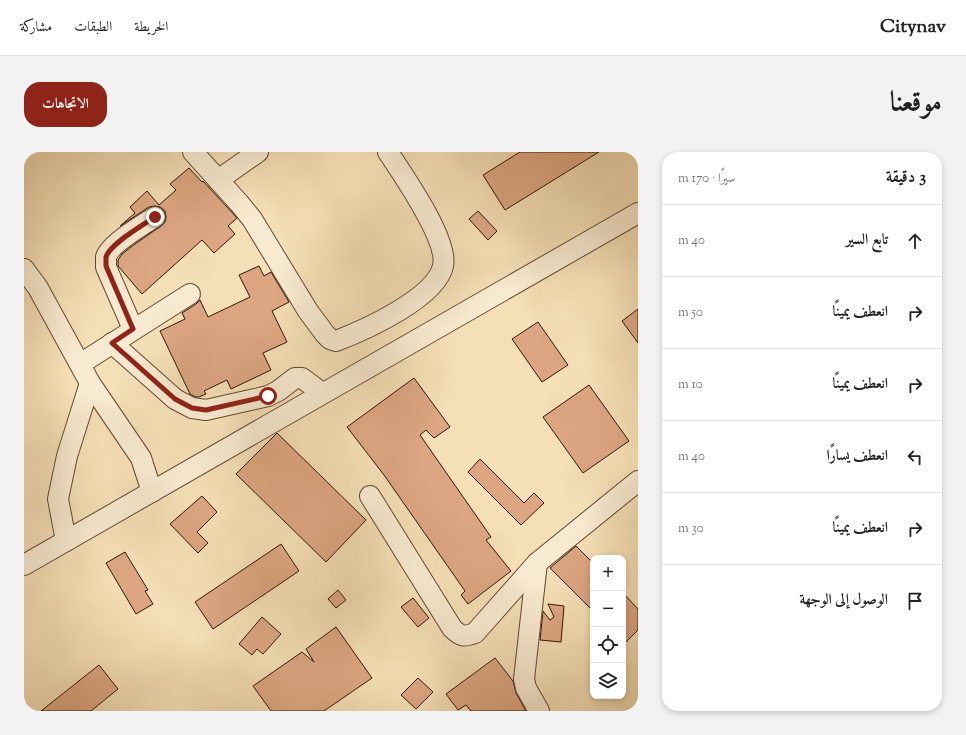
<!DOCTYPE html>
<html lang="ar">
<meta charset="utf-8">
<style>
:root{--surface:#fff;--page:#f2f2f2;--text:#222;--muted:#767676;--line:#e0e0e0;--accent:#8f2418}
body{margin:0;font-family:"Sorts Mill Goudy",Amiri,serif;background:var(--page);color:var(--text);direction:rtl}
.controls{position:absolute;right:12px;bottom:12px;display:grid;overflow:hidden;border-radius:8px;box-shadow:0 2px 6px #0003}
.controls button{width:36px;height:36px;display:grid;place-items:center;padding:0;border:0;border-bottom:1px solid var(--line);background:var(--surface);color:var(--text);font:20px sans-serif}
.stop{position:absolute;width:12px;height:12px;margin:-9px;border:3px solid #8f2418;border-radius:50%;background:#fff}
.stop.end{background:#8f2418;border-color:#fff;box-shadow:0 1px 4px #0008}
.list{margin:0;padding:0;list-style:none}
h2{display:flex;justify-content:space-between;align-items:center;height:52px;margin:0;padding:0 16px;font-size:17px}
h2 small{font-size:13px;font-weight:400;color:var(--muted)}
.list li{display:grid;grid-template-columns:26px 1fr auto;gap:12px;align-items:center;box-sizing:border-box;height:72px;padding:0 16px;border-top:1px solid var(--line)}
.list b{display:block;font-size:15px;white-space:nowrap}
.list em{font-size:13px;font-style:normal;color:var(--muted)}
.icon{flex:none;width:22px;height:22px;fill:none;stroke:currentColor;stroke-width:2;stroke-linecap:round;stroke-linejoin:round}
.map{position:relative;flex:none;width:614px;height:559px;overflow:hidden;direction:ltr;border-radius:16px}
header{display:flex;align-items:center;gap:24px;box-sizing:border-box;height:56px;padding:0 20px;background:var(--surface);border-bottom:1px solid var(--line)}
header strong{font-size:19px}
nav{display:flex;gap:22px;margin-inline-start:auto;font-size:14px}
.intro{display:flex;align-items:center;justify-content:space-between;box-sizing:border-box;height:96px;padding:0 24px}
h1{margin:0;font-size:28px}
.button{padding:10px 18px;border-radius:16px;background:var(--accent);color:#fff;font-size:14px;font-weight:700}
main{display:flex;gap:24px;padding:0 24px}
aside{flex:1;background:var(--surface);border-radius:16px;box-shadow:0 2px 6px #0003}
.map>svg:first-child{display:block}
.building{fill:#dca682;stroke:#301604}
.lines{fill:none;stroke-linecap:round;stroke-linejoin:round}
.minor-casing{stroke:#614830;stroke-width:22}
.minor{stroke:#f8ead0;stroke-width:20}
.route{stroke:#8f2418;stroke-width:5}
</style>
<header>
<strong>Citynav</strong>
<nav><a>الخريطة</a><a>الطبقات</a><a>مشاركة</a></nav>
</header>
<div class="intro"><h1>موقعنا</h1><a class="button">الاتجاهات</a></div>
<main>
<aside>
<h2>3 دقيقة<small>سيرًا · 170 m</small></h2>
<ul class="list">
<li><svg class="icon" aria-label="ahead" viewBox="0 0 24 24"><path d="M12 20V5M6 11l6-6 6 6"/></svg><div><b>تابع السير</b></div><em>40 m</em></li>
<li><svg class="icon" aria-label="right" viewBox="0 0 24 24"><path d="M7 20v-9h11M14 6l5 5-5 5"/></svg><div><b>انعطف يمينًا</b></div><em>50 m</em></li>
<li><svg class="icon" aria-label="right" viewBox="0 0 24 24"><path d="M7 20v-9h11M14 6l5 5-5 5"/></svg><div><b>انعطف يمينًا</b></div><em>10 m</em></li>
<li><svg class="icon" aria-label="left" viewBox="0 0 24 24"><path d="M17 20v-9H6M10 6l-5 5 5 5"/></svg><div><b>انعطف يسارًا</b></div><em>40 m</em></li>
<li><svg class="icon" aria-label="right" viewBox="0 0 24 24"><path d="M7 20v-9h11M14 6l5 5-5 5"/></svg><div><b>انعطف يمينًا</b></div><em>30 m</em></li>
<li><svg class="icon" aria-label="arrive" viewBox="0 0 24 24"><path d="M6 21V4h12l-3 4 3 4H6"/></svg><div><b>الوصول إلى الوجهة</b></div></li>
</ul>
</aside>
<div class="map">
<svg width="614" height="559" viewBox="0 0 614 559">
<rect width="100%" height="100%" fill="#f5dfb6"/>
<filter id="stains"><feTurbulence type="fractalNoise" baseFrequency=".005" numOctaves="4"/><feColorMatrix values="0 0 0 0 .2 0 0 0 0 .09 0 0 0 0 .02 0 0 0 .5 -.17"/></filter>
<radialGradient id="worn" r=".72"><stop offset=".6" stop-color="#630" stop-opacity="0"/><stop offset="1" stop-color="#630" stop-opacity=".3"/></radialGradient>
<g class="building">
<path d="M 496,0 L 575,0 L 481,58 L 459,23 Z"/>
<path d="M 165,16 L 178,30 L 179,29 L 213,66 L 204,74 L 211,82 L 190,101 L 178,88 L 118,142 L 94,114 L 94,108 L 98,102 L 111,92 L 137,74 L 141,70 L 142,65 L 141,59 L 136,55 L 131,54 L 125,55 L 96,74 L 111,61 L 106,55 L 123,39 L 135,53 L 152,38 L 146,32 Z"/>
<path d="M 454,59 L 473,79 L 464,88 L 445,67 Z"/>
<path d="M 235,114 L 240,124 L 247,120 L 265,150 L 248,159 L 263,190 L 239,201 L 247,218 L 207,237 L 203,228 L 180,239 L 182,242 L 175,245 L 172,245 L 166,242 L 136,179 L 161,167 L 158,161 L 172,152 L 176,148 L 184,165 L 226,145 L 215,123 Z"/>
<path d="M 614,157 L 614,191 L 598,169 Z"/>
<path d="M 514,170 L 544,213 L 518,230 L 488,187 Z"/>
<path d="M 390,226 L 426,275 L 410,286 L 402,278 L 396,283 L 467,385 L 462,388 L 487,419 L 444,452 L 437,443 L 441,439 L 360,323 L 323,275 Z"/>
<path d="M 565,233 L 605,289 L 559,321 L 519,265 Z"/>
<path d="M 253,281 L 342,368 L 302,410 L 212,322 Z"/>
<path d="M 456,307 L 500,351 L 510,341 L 520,351 L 497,373 L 444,320 Z"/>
<path d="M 178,344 L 193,360 L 173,380 L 184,391 L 174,401 L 146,372 Z"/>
<path d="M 257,392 L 275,419 L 189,477 L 171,450 Z"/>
<path d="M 552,394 L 569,411 L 569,459 L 526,416 Z"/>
<path d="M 101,400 L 124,438 L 121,439 L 129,452 L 112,462 L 82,411 Z"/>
<path d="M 314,438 L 322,448 L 312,456 L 304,447 Z"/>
<path d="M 599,441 L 614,457 L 614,478 L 599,493 Z"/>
<path d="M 389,446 L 405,466 L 394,475 L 377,455 Z"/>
<path d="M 524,452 L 540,454 L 537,490 L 516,488 L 519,459 L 526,468 L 530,465 Z"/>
<path d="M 238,465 L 257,482 L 239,502 L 233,497 L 228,503 L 215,492 Z"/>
<path d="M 312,475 L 348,526 L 300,559 L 247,559 L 229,534 L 278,500 L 290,510 L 282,497 Z"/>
<path d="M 471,506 L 489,529 L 492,541 L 502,559 L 447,559 L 442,553 L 434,558 L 422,542 Z"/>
<path d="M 75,513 L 94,537 L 67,559 L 17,559 Z"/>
<path d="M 394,526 L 409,540 L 392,557 L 377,543 Z"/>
</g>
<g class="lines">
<defs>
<g id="minor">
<path d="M 169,0 L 215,51 L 228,67 L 284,159 L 301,182 L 306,187 L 312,189 C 341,178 412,146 419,114 C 425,88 379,23 364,0"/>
<path d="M 194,28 L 234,0"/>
<path d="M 0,117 L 14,136 L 66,231 L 117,306 L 128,340"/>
<path d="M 109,177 L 82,115 C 82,112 82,108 82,105 C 86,92 120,72 131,65"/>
<path d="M 88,191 L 151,247 L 168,256 L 182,258 L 244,244 L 254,239 L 271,226 L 278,226 L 298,241"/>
<path d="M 56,212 L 166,142"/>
<path d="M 346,344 L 428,476 C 437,485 440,485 451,481 L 513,411 L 614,329"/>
<path d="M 42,389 L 34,347 L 43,304 L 66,231"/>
<path d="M 513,411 L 500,527 L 502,536 L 515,559"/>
<path d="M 0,413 L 614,61"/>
</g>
</defs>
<use href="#minor" class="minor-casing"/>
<use href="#minor" class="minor"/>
</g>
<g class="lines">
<path class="route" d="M 131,65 C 120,72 86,92 82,105 C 82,108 82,112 82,114 L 109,177 L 88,191 L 151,247 L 168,256 L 182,258 L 244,244"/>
</g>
<rect width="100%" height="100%" filter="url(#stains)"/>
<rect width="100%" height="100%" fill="url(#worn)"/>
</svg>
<div class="controls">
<button>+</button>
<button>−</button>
<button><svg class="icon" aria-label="locate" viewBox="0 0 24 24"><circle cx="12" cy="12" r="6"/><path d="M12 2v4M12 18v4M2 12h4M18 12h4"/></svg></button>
<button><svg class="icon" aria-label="layers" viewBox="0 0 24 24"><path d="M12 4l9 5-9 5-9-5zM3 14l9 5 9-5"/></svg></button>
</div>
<div class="stop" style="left:244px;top:244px"></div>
<div class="stop end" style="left:131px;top:65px"></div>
</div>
</main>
